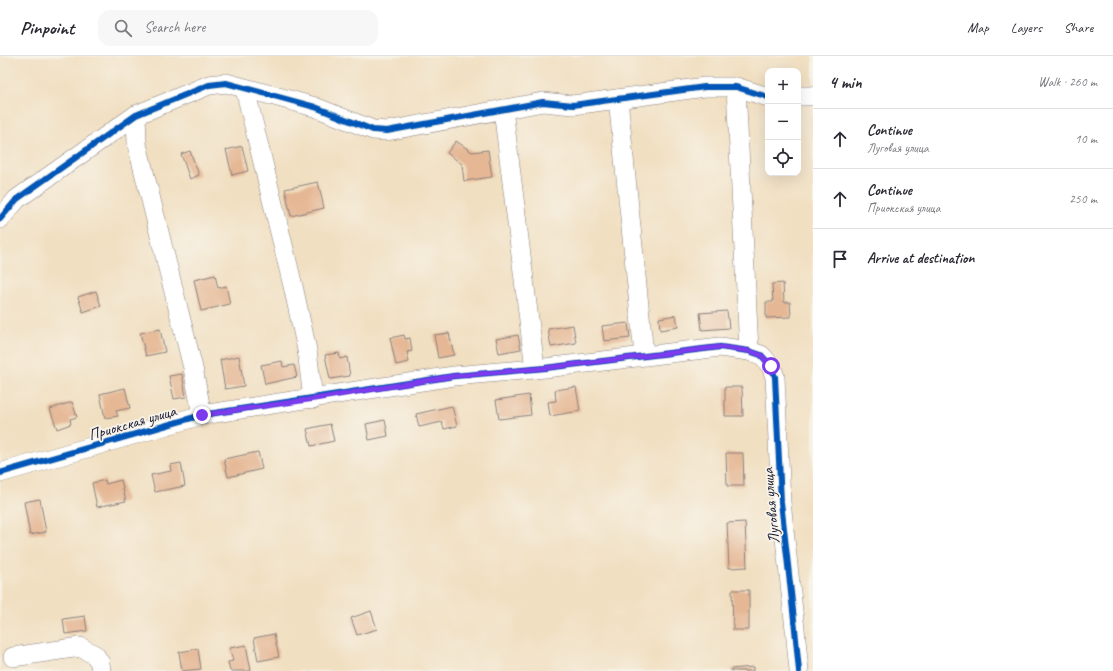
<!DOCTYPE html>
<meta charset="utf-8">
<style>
:root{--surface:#fff;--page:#f7f7f7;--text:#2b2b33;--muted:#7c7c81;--line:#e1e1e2}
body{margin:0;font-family:Caveat,sans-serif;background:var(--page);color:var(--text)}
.controls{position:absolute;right:12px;top:12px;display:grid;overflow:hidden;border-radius:8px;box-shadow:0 4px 16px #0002}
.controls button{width:36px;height:36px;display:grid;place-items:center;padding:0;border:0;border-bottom:1px solid var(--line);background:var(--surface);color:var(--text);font:20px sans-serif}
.stop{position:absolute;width:12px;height:12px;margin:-9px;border:3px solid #7c3aed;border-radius:50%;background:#fff}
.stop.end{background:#7c3aed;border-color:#fff;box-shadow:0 1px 4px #0008}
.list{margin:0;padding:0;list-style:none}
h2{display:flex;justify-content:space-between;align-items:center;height:52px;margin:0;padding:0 16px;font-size:17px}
h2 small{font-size:13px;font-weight:400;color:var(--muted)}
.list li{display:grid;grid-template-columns:26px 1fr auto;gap:12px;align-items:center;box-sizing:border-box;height:60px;padding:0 16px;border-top:1px solid var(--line)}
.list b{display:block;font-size:15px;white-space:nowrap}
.list p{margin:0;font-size:13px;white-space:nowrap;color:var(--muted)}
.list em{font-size:13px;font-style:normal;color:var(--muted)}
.icon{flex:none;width:22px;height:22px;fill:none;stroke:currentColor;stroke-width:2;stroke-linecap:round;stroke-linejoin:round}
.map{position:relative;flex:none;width:813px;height:615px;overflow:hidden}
header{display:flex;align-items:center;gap:24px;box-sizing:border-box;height:56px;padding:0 20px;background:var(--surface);border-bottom:1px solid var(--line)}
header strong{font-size:19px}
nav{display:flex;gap:22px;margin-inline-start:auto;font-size:14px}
.search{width:280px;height:36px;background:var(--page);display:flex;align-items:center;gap:10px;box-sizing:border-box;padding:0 14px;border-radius:12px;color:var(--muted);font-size:15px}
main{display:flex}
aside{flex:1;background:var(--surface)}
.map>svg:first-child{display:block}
.building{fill:#e5b794}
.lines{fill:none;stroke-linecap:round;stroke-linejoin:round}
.minor-casing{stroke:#8a807e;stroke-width:20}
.minor{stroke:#fff;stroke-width:19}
.cycleway-casing{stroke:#f7f3e8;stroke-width:8}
.cycleway{stroke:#0057b8;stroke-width:6}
.route{stroke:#7c3aed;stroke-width:5}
.labels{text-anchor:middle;stroke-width:3.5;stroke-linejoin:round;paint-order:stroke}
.street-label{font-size:16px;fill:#22223b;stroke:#f7f3e8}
</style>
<header>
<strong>Pinpoint</strong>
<div class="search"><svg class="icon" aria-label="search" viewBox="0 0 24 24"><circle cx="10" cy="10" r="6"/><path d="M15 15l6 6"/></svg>Search here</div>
<nav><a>Map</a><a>Layers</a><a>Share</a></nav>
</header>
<main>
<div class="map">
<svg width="813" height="615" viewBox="0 0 813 615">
<rect width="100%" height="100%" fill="#f7f3e8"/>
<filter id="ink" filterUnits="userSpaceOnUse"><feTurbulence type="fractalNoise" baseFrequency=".025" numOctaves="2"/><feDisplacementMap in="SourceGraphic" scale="8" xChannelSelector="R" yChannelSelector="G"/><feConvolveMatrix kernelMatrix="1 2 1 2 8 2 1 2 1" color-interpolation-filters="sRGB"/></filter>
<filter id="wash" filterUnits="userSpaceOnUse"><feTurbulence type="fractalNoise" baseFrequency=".012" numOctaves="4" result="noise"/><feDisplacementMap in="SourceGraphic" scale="16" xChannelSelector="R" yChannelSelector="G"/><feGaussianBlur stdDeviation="0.9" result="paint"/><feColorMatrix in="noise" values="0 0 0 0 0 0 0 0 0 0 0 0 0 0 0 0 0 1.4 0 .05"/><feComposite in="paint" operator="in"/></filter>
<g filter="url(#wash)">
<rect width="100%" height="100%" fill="#f1dfc1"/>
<g id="blocks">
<g class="building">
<path d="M 456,85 L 472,96 L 488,94 L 492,121 L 464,125 L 462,108 L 447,97 Z"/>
<path d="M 242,90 L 248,115 L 232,119 L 226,94 Z"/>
<path d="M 190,95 L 199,119 L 190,123 L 181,98 Z"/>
<path d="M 318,126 L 324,152 L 291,160 L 285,133 Z"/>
<path d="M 215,219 L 218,232 L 226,230 L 230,248 L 201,255 L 194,224 Z"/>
<path d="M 783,227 L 784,246 L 790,246 L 791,261 L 766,262 L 766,246 L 773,246 L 772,228 Z"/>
<path d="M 96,235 L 101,250 L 83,256 L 78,241 Z"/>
<path d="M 727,255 L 729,272 L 702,274 L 700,257 Z"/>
<path d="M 676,259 L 678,271 L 660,274 L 659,262 Z"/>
<path d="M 628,267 L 630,282 L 604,285 L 602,270 Z"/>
<path d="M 573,269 L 576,287 L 551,291 L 548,273 Z"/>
<path d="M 160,273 L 165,296 L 146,300 L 140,277 Z"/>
<path d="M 449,277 L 454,299 L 438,302 L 434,279 Z"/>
<path d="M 404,279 L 405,283 L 410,282 L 412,295 L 407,296 L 409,306 L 396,309 L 390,282 Z"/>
<path d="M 518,279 L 521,293 L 499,297 L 496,283 Z"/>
<path d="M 339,297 L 340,303 L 347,301 L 350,320 L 330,323 L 325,299 Z"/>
<path d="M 239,300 L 244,330 L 225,333 L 220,304 Z"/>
<path d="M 282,305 L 283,311 L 294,309 L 297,321 L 265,328 L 261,309 Z"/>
<path d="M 182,318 L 186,341 L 174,343 L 169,320 Z"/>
<path d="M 576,331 L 580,355 L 550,360 L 548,346 L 556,345 L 555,334 Z"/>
<path d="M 725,331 L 742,331 L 743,360 L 725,360 Z"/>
<path d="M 125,332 L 130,352 L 116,355 L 118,360 L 105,362 L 100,338 Z"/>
<path d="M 529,339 L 531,359 L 499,363 L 496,344 Z"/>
<path d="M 72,346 L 77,361 L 70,363 L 71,368 L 57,373 L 50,353 Z"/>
<path d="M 452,350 L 457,370 L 444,373 L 442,366 L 419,371 L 416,358 Z"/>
<path d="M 385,364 L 388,380 L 369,384 L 366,368 Z"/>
<path d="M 330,368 L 334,385 L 311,390 L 307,373 Z"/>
<path d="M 258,396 L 262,413 L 228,421 L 224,403 Z"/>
<path d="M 726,397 L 743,397 L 744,430 L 727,430 Z"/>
<path d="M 181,407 L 185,430 L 155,436 L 151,419 L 171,415 L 170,409 Z"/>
<path d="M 105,424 L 106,428 L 121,424 L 126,445 L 97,451 L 92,427 Z"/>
<path d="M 40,443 L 46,476 L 30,479 L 24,446 Z"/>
<path d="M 745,466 L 747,511 L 729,512 L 727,467 Z"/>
<path d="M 732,534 L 749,534 L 749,574 L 733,574 Z"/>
<path d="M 371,555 L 377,573 L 357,579 L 351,562 Z"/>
<path d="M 85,560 L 87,575 L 65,578 L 63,563 Z"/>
<path d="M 274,578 L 279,601 L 258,605 L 254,582 Z"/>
<path d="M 246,589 L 251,615 L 230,615 L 228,606 L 233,605 L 230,592 Z"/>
<path d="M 198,593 L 201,613 L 182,615 L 179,596 Z"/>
<path d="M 753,611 L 753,615 L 731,615 L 731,613 Z"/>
</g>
</g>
</g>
<g filter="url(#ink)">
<use href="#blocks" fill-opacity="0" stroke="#8a807e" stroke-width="1"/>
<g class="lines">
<defs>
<g id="minor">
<path d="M 736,31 L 749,295"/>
<path d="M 245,33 L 293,230 L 307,294 L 313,343"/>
<path d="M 798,40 L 813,40"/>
<path d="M 618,43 L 644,299"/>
<path d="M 503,53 L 535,313"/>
<path d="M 136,59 L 137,88 L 193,312 L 202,359"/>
<path d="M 0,163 L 17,143 L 136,59 L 209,29 L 226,27 L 315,51 L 373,74 L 387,75 L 543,46 L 573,49 L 705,31 L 736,31 L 768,41"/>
<path d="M 0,417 L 202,359 L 454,320 L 545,312 L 720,291 L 749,295 L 761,299 L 771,310 L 775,321 L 781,446 L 795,573 L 799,615"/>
<path d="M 13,601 L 80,591 L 95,599 L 100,607 L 101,615"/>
</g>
</defs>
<use href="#minor" class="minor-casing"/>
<use href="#minor" class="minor"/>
<defs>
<g id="cycleway">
<path d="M 0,163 L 17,143 L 136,59 L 209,29 L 226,27 L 315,51 L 373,74 L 387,75 L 543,46 L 573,49 L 705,31 L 736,31 L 768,41"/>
<path d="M 0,417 L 202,359 L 454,320 L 545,312 L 720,291 L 749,295 L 761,299 L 771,310 L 775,321 L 781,446 L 795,573 L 799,615"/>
</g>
</defs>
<use href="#cycleway" class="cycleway-casing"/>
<use href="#cycleway" class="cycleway"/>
</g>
</g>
<g class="lines" filter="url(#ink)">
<path class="route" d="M 202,359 L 314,343 L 454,320 L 545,312 L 720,291 L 749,295 L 761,299 L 771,310"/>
</g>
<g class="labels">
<g class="street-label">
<text transform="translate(132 366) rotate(-16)" y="6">Приокская улица</text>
<text transform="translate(770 450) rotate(-95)" y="6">Луговая улица</text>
</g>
</g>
</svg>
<div class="controls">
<button>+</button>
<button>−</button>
<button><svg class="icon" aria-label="locate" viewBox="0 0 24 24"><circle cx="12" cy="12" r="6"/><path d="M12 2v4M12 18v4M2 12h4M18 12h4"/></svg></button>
</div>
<div class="stop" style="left:771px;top:310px"></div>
<div class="stop end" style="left:202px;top:359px"></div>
</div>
<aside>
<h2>4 min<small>Walk · 260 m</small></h2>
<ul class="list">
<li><svg class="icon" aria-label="ahead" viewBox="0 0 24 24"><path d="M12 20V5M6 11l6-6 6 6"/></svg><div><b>Continue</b><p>Луговая улица</p></div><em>10 m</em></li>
<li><svg class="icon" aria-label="ahead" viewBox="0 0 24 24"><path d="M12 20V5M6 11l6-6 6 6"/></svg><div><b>Continue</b><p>Приокская улица</p></div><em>250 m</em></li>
<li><svg class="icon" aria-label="arrive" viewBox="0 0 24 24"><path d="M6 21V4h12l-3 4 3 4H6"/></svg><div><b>Arrive at destination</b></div></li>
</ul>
</aside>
</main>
